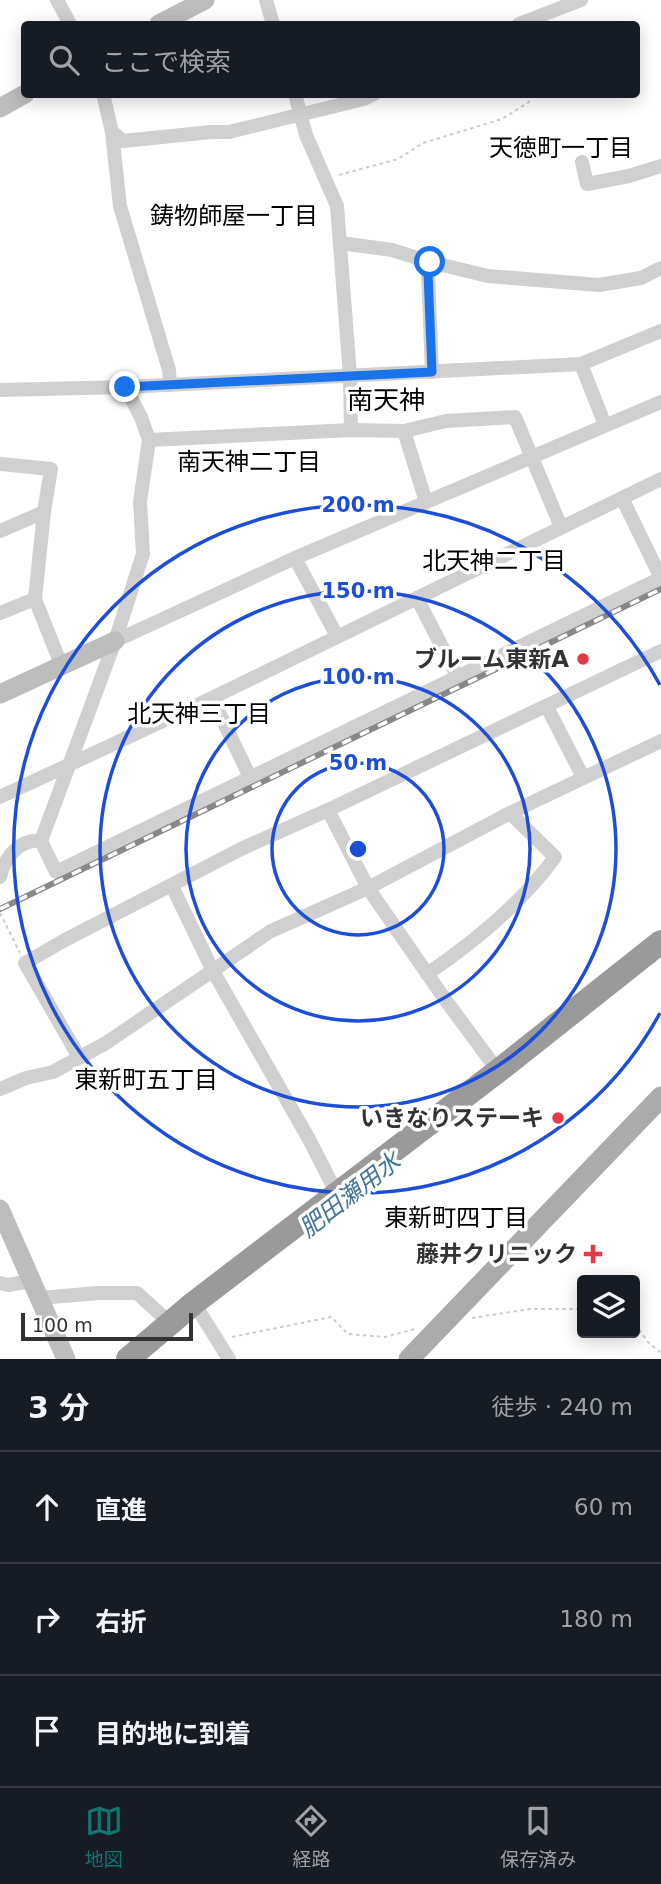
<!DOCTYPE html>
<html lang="ja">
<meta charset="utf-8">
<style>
:root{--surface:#171b24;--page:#242831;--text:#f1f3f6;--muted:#9ea1a6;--line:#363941;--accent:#0f766e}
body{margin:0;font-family:"DejaVu Sans","Noto Sans JP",sans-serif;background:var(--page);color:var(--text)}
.controls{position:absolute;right:21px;bottom:21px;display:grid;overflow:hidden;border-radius:7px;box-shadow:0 4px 18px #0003}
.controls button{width:63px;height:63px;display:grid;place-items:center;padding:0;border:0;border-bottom:2px solid var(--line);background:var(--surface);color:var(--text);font:35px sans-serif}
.scale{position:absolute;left:21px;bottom:18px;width:172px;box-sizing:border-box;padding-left:7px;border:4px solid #333;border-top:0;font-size:19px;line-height:24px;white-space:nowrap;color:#333;-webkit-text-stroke:5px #fff;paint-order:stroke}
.stop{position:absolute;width:21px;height:21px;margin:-16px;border:5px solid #1a73e8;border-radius:50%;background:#fff}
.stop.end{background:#1a73e8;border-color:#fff;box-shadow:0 2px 7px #0008}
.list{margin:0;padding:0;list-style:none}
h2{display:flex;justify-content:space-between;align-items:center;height:91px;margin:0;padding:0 28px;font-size:30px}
h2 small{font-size:23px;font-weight:400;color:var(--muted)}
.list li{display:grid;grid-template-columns:46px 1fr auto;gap:21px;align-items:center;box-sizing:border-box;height:112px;padding:0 28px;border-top:2px solid var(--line)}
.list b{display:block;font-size:26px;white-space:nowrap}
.list em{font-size:23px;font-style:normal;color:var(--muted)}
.icon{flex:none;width:38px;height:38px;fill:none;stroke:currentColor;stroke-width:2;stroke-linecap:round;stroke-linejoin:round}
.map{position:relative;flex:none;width:661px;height:1359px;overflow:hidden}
.search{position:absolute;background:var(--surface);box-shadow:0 4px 18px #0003;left:21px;right:21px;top:21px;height:77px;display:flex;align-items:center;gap:18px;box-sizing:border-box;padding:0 24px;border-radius:7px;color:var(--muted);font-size:26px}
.sheet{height:427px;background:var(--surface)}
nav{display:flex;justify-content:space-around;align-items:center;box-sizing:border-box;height:98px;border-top:2px solid var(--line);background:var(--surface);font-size:19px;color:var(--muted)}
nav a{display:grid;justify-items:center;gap:4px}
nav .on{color:var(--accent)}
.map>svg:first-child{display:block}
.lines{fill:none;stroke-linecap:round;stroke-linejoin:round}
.path{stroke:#cdcdcd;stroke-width:2;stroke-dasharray:3.5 3.5;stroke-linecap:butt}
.street{stroke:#d0d0d0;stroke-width:14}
.secondary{stroke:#bdbdbd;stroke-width:19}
.primary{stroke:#ababab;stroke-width:21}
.highway{stroke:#9a9a9a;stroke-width:24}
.rail-casing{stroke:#888;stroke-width:6}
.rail{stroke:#fff;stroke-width:3.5;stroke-dasharray:10;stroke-linecap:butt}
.route{stroke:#1a73e8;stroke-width:9}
.ring{fill:none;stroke:#1d4ed8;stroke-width:3.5}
.poi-dot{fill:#e63946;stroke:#fff;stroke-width:2.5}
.labels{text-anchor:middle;stroke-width:7;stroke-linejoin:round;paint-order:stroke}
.poi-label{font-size:23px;font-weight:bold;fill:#333;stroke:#fff;text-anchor:end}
.neighbourhood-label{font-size:24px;fill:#000;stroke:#fff}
.water-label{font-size:24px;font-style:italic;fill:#3f7597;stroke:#fff}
.quarter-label{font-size:26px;fill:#000;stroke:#fff}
.centre{fill:#1d4ed8;stroke:#fff;stroke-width:3.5}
.ring-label{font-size:21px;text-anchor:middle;font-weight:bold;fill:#1d4ed8;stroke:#fff;stroke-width:7;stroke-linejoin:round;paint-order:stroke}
</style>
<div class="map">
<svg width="661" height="1359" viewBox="0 0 661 1359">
<rect width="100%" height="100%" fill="#fff"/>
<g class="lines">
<g class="path">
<path d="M 339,175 L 398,159 L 423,143 L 502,119 L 529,102 L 527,94"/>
<path d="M 0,913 L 20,953"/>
<path d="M 472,1318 L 530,1309 L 582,1309"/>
<path d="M 635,1324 L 648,1342 L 661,1353"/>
<path d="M 232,1337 L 331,1317 L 348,1334 L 385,1337 L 415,1329"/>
</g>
<g class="street">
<path d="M 57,0 L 70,24"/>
<path d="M 266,0 L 273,24"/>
<path d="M 519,24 L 581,0"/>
<path d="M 103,94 L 112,132 L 120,206 L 169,370 L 170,385"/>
<path d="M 295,94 L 306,135 L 337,206 L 350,376 L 351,430"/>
<path d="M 112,132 L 123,141 L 211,132 L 229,132 L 364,99 L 374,94"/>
<path d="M 582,162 L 587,184 L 629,176 L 661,166"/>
<path d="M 340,243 L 392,250 L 430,262 L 488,276 L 599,285 L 641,278 L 661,268"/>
<path d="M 430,262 L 428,273 L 432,372"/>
<path d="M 581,364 L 605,425"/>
<path d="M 125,387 L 141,417 L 149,440 L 140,502 L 143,554 L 115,641 L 41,841 L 56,872 L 661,578"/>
<path d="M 0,390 L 125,387 L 581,364 L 661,331"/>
<path d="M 404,431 L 446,421 L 515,417 L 561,527"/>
<path d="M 149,440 L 351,430 L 404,431 L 426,502"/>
<path d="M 0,464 L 51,469 L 44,512 L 35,599 L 62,667"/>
<path d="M 622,498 L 661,578"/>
<path d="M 0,531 L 44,512"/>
<path d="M 295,558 L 337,636"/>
<path d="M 417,598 L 457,676"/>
<path d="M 0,613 L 35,599"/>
<path d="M 115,641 L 295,558 L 661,402"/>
<path d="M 212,698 L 250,777"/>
<path d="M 547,707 L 583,777"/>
<path d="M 0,797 L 212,698 L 661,479"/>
<path d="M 328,810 L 368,888 L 444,998 L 498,1071"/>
<path d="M 0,877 C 5,857 19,839 41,841"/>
<path d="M 172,886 L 213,971 L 310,1141 L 337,1194"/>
<path d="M 427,974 C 474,942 522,903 555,857 L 510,813"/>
<path d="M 79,1057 L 25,963 L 65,940 L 241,849 L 328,810 L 661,651"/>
<path d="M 0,1089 L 26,1078 L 53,1072 L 106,1043 L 271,931 L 368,888 L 510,813 L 661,741"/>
<path d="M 0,1283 L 8,1285 L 31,1281"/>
<path d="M 40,1298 L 98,1293 L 137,1293 L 170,1323"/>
<path d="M 194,1303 L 229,1359"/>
</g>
<g class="secondary">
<path d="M 159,24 L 205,0"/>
<path d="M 0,108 L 25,94"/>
<path d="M 0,694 L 115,641"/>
<path d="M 0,1209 L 66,1359"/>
</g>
<path class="primary" d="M 409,1359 L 661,1097"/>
<path class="highway" d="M 128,1359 L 194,1303 L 498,1071 L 661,942"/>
<defs>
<path id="rail" d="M 0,909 L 661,589"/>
</defs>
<use href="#rail" class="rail-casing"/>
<use href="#rail" class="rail"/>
</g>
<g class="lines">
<path class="route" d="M 125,387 L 432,372 L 428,273 L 430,262"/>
</g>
<g class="ring">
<circle cx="358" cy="849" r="86"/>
<circle cx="358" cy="849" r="172"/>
<circle cx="358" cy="849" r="258"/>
<path d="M660 1013A344 344 0 1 1 660 685"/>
</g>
<g class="poi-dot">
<circle cx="583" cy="659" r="7"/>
<circle cx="558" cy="1118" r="7"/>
<path d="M589.5 1243.5h7v7h7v7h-7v7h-7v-7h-7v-7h7z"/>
</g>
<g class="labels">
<g class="poi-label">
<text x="569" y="667">ブルーム東新A</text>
<text x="544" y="1126">いきなりステーキ</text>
<text x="577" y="1262">藤井クリニック</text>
</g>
<g class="neighbourhood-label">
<text x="561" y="156">天徳町一丁目</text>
<text x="234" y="224">鋳物師屋一丁目</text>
<text x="249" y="470">南天神二丁目</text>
<text x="494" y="569">北天神二丁目</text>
<text x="199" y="722">北天神三丁目</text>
<text x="146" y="1088">東新町五丁目</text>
<text x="456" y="1226">東新町四丁目</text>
</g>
<g class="water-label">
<text transform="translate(350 1195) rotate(-38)" y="8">肥田瀬用水</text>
</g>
<g class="quarter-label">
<text x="386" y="409">南天神</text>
</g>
</g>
<circle cx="358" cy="849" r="10" class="centre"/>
<g class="ring-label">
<text x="358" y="512">200 m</text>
<text x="358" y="598">150 m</text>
<text x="358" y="684">100 m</text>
<text x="358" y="770">50 m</text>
</g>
</svg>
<div class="controls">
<button><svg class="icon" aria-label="layers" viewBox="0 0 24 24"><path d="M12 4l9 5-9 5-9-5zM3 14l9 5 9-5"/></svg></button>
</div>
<div class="scale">100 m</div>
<div class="stop" style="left:430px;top:262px"></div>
<div class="stop end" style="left:125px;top:387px"></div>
<div class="search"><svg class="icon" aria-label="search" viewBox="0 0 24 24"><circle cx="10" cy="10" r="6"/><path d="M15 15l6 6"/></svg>ここで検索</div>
</div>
<section class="sheet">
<h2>3 分<small>徒歩 · 240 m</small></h2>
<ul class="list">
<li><svg class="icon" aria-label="ahead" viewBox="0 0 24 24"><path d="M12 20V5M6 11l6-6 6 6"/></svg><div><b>直進</b></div><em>60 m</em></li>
<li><svg class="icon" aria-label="right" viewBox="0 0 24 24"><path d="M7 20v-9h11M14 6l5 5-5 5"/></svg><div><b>右折</b></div><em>180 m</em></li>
<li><svg class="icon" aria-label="arrive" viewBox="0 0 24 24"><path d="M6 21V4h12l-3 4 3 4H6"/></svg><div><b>目的地に到着</b></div></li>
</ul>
</section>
<nav>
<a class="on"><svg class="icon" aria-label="map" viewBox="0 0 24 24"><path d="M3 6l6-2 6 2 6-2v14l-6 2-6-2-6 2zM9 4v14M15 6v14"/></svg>地図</a>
<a><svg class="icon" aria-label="directions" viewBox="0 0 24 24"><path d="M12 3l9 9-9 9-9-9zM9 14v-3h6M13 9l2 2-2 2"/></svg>経路</a>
<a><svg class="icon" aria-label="saved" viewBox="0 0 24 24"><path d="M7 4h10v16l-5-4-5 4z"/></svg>保存済み</a>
</nav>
